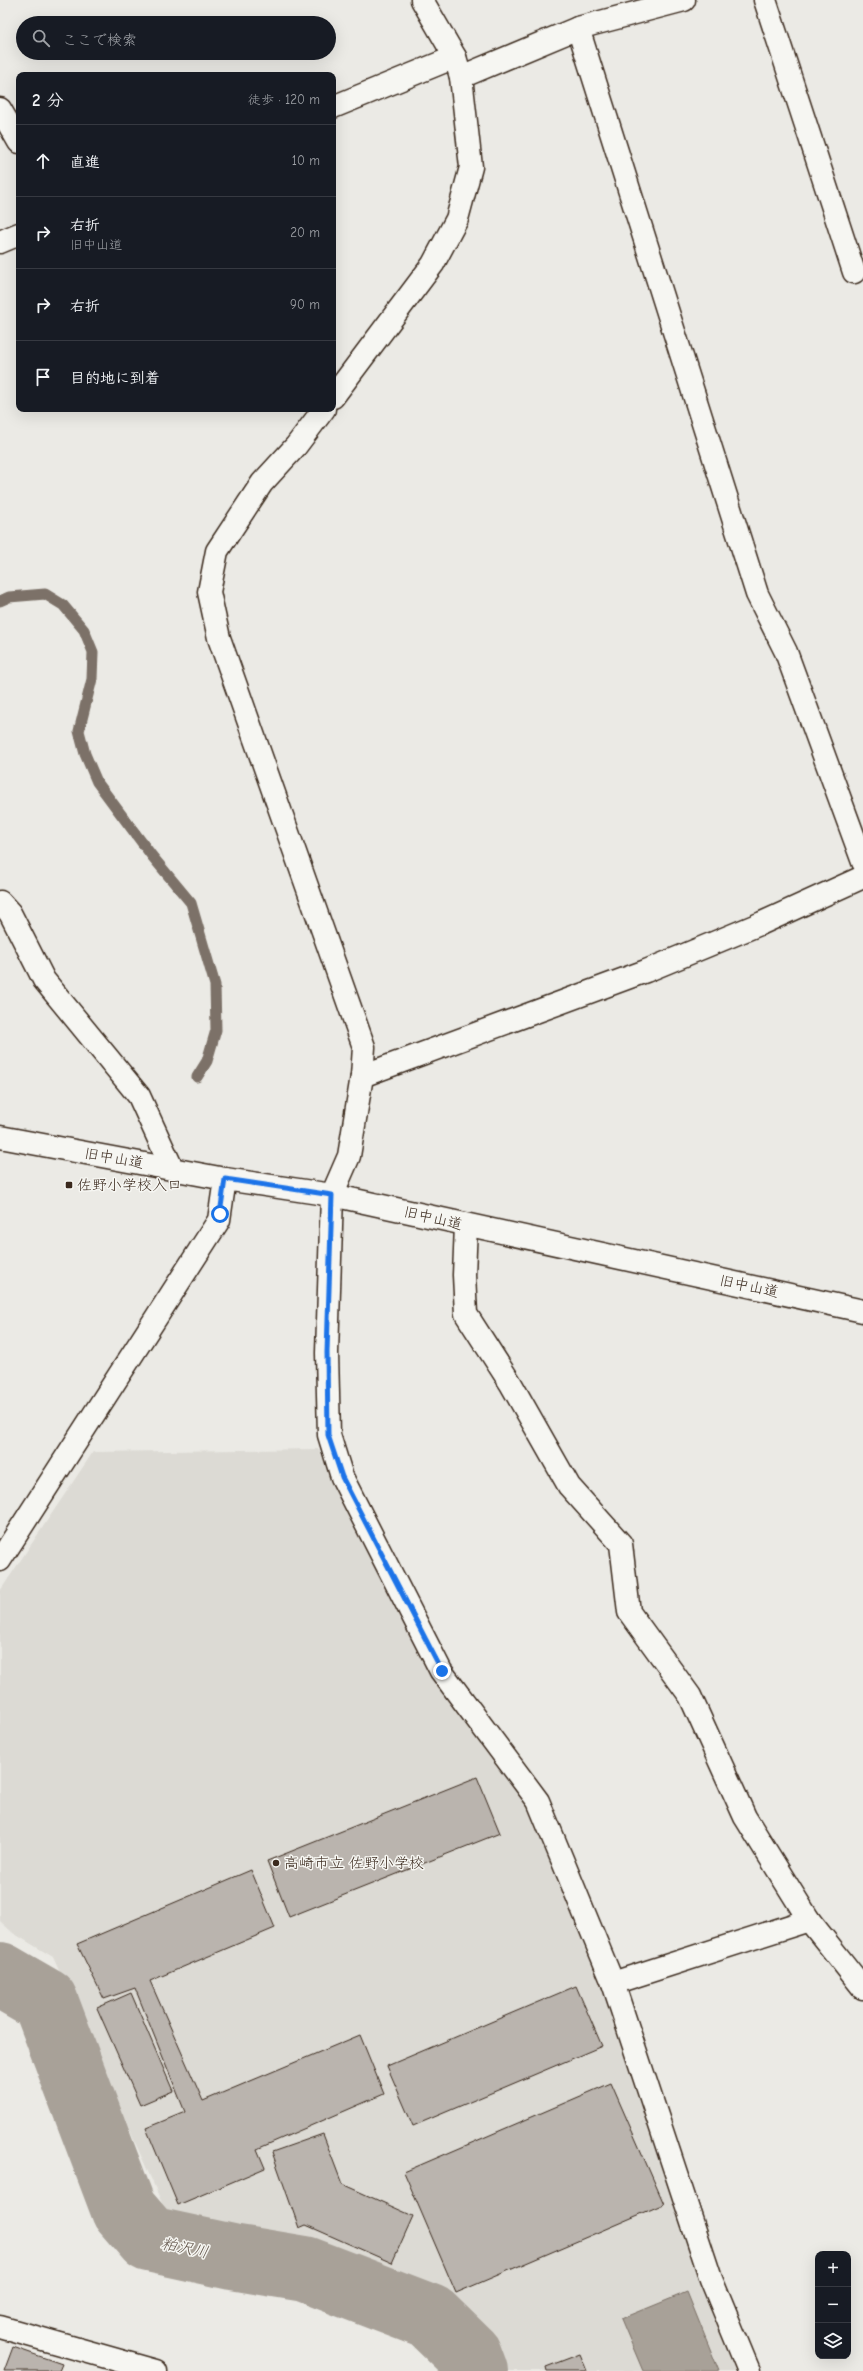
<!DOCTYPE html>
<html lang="ja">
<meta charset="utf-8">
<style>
:root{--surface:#171b24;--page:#242831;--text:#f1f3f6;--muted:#9ea1a6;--line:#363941}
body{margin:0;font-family:"Comic Neue","Klee One",sans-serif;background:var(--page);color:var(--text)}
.controls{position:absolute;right:12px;bottom:12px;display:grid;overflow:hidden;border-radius:8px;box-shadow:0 4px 16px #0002}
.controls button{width:36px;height:36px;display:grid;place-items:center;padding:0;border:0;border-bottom:1px solid var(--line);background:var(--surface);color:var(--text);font:20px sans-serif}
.stop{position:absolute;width:12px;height:12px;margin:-9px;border:3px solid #1a73e8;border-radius:50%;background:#fff}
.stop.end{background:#1a73e8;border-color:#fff;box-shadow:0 1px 4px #0008}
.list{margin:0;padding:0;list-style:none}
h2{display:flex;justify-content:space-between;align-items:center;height:52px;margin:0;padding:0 16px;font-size:17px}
h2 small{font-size:13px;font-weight:400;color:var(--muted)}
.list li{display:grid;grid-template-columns:26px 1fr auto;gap:12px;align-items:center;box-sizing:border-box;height:72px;padding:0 16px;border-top:1px solid var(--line)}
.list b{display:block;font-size:15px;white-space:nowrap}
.list p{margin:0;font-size:13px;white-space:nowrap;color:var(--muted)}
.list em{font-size:13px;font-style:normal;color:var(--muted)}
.icon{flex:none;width:22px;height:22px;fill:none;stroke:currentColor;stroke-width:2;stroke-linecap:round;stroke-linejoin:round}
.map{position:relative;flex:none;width:863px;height:2371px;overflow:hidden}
.search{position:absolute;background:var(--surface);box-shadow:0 4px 16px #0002;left:16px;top:16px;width:320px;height:44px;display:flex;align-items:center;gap:10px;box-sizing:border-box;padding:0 14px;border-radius:22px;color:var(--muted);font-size:15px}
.panel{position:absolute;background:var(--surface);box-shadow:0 4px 16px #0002;left:16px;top:72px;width:320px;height:340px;border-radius:8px}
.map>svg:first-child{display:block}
.built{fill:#dcdad4}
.water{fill:#a8a198;stroke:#7c7167}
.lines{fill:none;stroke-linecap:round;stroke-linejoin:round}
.stream{stroke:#7c7167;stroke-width:11}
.river{stroke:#a8a198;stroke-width:66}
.building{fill:#bab4ae;stroke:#3b2a1e}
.minor-casing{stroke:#3b2a1e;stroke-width:25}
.major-casing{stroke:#3b2a1e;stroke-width:25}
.minor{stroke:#f6f6f2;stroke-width:22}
.major{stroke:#f6f6f2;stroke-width:22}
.route{stroke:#1a73e8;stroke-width:5}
.poi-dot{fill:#3b2a1e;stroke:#f6f6f2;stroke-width:1.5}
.labels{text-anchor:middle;stroke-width:3;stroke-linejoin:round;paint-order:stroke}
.street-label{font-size:15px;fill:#3b2a1e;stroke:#f6f6f2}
.poi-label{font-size:15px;fill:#3b2a1e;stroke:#f6f6f2;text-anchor:start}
.water-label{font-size:16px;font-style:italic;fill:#615449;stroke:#f6f6f2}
</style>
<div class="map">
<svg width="863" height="2371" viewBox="0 0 863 2371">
<rect width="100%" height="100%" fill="#ebeae5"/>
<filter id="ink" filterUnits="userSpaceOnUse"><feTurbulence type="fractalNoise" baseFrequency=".025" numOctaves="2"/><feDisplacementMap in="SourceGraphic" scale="8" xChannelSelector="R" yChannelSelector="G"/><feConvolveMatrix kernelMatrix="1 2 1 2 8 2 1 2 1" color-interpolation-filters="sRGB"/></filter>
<g filter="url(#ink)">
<path class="built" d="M 319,1449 L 332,1480 L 436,1676 L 526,1804 L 607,1991 L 700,2281 L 739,2371 L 501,2371 L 497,2357 L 477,2326 L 432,2302 L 312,2258 L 173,2228 L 53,1957 L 13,1933 L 0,1921 L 0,1591 L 93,1452 Z"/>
<path class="water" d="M 687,2292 L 719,2371 L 643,2371 L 621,2319 Z"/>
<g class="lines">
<path class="stream" d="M 0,601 L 9,597 L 45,594 L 63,605 L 84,630 L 93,652 L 92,679 L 79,731 L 85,754 L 97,782 L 152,856 L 191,903 L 215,985 L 216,1030 L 207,1061 L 197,1077"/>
<path class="river" d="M 0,1975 L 45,2001 L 124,2210 L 149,2239 L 232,2257 L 305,2269 L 430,2317 L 469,2355 L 475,2371"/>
</g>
<g class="building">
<path d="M 477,1777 L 500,1833 L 289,1917 L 267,1861 Z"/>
<path d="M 251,1870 L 275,1928 L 150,1981 L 203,2101 L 360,2035 L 384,2094 L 257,2149 L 265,2168 L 178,2205 L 146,2128 L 185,2112 L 135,1988 L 104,1999 L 77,1944 Z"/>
<path d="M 576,1986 L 602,2046 L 413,2126 L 387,2066 Z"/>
<path d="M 131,1993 L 173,2091 L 140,2105 L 97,2008 Z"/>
<path d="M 611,2083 L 664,2204 L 456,2293 L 404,2172 Z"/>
<path d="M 323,2134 L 342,2184 L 413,2216 L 392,2263 L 306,2225 L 299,2228 L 272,2152 Z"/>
<path d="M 13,2347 L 62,2364 L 59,2371 L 4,2371 Z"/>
<path d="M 580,2354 L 587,2371 L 547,2371 L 546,2367 Z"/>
</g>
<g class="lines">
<defs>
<g id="minor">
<path d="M 765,0 L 854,272"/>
<path d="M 578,28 L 757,594 L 786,652 L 863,862"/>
<path d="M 461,77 L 578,28 L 684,0"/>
<path d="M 333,107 L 455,57"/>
<path d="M 0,109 L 19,142"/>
<path d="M 0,242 L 19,234"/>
<path d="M 333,397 L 433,264 L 457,219 L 471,167 L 461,77 L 455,57 L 422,0"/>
<path d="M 324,409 L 296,446 L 262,483 L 217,551 L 209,592 L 219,638 L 364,1047 L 362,1076 L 349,1156 L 332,1195 L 327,1353 L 329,1435 L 342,1477 L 441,1671 L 538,1801 L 613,1983 L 711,2279 L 749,2371"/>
<path d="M 0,902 L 10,913 L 44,980 L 139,1096 L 172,1168"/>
<path d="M 362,1076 L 646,971 L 762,923 L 863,877"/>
<path d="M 466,1225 L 464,1275 L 466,1314 L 511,1384 L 569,1486 L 621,1544 L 629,1612 L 690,1696 L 745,1817 L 809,1920 L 863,1988"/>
<path d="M 0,1560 L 219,1220 L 225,1179"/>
<path d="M 613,1983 L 809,1920"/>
<path d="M 0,2327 L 156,2371"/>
</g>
<path id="major" d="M 0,1137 L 225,1179 L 332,1195 L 863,1311"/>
</defs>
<use href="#minor" class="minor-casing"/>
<use href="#major" class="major-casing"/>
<use href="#minor" class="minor"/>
<use href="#major" class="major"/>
</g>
</g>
<g class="lines" filter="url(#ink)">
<path class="route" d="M 220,1214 L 225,1179 L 332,1195 L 327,1352 L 328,1435 L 342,1477 L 442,1671"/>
</g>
<g class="poi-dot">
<rect x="65" y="1181" width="8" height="8" rx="2"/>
<circle cx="276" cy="1863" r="4"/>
</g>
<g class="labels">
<g class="street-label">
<text transform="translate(114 1158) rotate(10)" y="5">旧中山道</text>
<text transform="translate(433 1218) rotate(13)" y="5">旧中山道</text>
<text transform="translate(749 1286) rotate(12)" y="5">旧中山道</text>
</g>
<g class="poi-label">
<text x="77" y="1190">佐野小学校入口</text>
<text x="284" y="1868">高崎市立 佐野小学校</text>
</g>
<g class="water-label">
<text transform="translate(185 2247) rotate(12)" y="6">粕沢川</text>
</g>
</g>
</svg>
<div class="controls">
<button>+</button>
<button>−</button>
<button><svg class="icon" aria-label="layers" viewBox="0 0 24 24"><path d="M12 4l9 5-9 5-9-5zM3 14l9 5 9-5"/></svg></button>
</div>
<div class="stop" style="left:220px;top:1214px"></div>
<div class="stop end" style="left:442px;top:1671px"></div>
<div class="search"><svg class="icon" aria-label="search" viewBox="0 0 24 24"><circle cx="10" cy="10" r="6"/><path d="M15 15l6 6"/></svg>ここで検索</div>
<section class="panel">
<h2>2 分<small>徒歩 · 120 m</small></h2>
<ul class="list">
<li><svg class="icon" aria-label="ahead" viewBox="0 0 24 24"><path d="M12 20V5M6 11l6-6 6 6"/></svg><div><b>直進</b></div><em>10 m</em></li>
<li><svg class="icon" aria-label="right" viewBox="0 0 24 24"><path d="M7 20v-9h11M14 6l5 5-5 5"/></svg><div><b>右折</b><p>旧中山道</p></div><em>20 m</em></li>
<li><svg class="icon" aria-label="right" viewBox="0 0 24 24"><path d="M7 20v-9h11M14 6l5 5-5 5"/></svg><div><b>右折</b></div><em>90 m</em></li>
<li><svg class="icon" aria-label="arrive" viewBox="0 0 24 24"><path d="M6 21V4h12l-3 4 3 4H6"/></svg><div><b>目的地に到着</b></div></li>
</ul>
</section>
</div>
